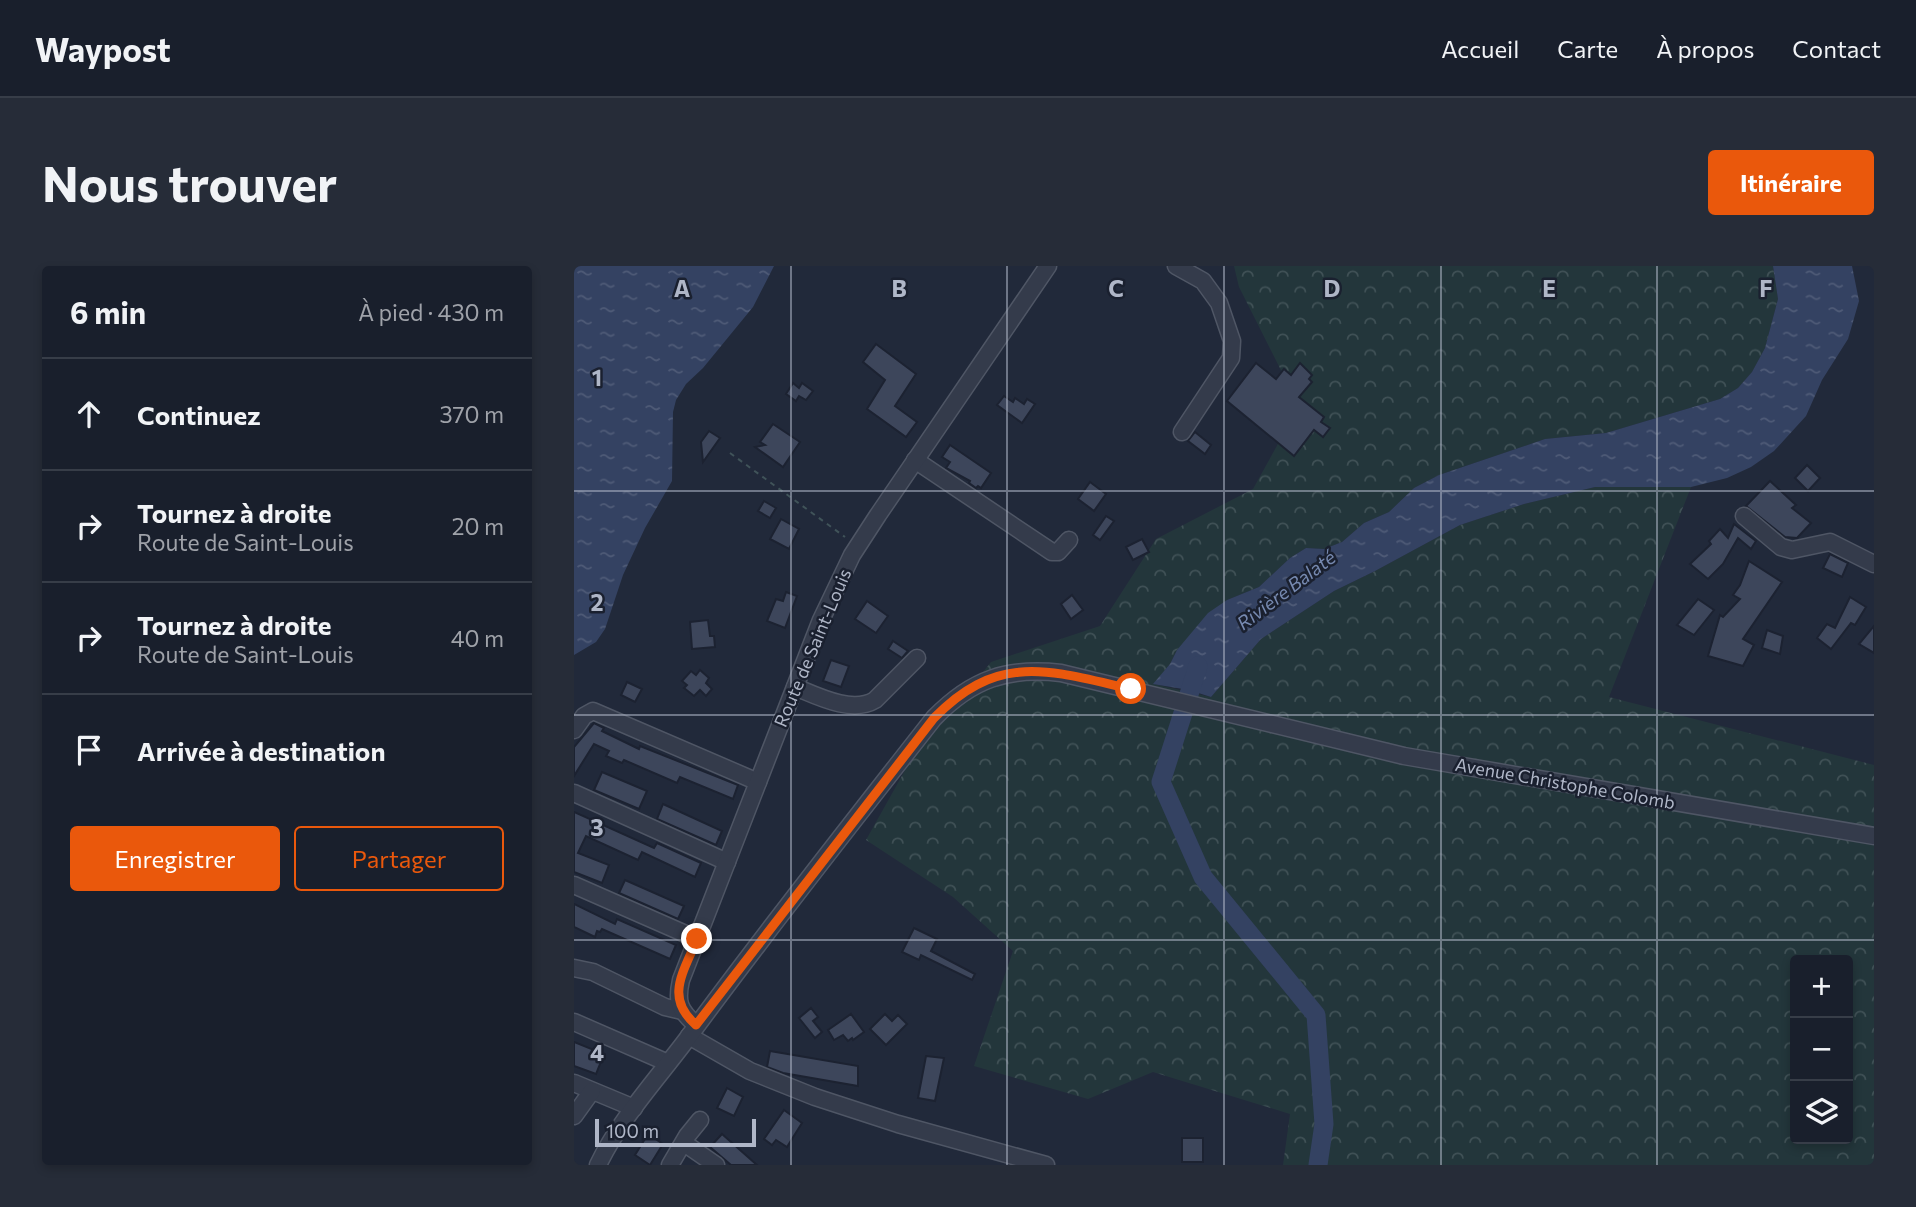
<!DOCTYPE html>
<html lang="fr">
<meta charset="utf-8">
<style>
:root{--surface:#191f2c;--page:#262c38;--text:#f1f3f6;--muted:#9fa2a9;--line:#373d48;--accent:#ea580c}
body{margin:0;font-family:Commissioner,sans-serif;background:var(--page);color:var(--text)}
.controls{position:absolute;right:21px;bottom:21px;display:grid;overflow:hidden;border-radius:7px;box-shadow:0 4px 10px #0003}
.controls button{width:63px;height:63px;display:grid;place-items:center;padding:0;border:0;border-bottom:2px solid var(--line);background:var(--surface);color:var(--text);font:35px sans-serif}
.scale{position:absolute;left:21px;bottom:18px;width:161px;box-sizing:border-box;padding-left:7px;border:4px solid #afb6c7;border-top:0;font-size:19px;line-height:24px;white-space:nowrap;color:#afb6c7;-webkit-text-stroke:5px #1a202f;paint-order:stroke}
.stop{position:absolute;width:21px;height:21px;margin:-16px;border:5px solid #ea580c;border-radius:50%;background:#fff}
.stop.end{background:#ea580c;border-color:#fff;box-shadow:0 2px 7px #0008}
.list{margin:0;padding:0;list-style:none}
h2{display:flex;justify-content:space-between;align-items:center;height:91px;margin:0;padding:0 28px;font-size:30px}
h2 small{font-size:23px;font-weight:400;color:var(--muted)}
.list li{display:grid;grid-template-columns:46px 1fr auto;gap:21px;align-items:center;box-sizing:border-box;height:112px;padding:0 28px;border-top:2px solid var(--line)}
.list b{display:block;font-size:26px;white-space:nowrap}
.list p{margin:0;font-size:23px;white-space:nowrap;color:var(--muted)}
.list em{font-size:23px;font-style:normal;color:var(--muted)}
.actions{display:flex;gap:14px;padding:21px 28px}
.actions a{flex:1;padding:16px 0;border:2px solid var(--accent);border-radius:7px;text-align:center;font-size:24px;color:var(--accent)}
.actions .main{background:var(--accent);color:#fff}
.icon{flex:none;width:38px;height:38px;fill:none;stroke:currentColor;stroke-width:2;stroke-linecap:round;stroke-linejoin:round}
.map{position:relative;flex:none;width:1300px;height:899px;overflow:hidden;border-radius:7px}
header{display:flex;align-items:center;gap:42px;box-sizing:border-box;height:98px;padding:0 35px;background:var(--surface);border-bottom:2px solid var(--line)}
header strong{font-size:33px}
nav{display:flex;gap:38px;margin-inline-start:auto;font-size:24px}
.intro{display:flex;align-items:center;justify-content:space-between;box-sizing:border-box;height:168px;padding:0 42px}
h1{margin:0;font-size:49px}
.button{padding:18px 32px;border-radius:7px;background:var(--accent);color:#fff;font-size:24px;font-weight:700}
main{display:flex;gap:42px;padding:0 42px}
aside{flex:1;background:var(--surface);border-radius:7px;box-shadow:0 4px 10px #0003}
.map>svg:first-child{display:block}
.forest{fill:url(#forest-crowns);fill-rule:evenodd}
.water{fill:url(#water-ripples)}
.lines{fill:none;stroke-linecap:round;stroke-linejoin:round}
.river{stroke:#344262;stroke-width:19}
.building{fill:#3d465b;stroke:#1c2231;stroke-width:2}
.minor-casing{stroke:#4f5665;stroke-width:19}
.path{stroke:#405359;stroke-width:2;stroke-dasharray:5 5;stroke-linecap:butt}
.minor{stroke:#343b4b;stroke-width:16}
.route{stroke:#ea580c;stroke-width:9}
.grid{fill:none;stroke:#afb6c7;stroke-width:2;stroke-opacity:0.55}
.labels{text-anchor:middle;stroke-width:5;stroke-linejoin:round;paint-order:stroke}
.street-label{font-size:18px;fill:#afb6c7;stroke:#1a202f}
.water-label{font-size:19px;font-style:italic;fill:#7689b0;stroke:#1a202f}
.grid-label{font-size:23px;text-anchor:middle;font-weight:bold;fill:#afb6c7;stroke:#1a202f;stroke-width:5;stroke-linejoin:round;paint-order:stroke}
</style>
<header>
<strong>Waypost</strong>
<nav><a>Accueil</a><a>Carte</a><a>À propos</a><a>Contact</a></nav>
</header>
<div class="intro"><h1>Nous trouver</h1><a class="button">Itinéraire</a></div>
<main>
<aside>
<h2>6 min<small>À pied · 430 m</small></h2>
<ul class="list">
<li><svg class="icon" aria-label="ahead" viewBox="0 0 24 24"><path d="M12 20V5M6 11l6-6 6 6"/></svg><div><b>Continuez</b></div><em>370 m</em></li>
<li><svg class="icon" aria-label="right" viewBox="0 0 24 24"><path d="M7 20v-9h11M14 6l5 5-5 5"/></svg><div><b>Tournez à droite</b><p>Route de Saint-Louis</p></div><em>20 m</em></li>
<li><svg class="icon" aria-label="right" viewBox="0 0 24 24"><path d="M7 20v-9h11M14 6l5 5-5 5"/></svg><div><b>Tournez à droite</b><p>Route de Saint-Louis</p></div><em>40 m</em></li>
<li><svg class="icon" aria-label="arrive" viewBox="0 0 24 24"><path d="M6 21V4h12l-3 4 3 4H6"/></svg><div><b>Arrivée à destination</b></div></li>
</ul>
<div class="actions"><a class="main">Enregistrer</a><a>Partager</a></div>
</aside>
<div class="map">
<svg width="1300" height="899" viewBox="0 0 1300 899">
<defs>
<pattern id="forest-crowns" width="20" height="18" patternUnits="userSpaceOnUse" patternTransform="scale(1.75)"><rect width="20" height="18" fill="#23363b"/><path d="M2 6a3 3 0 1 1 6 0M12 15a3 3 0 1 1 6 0" fill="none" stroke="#405156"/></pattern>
<pattern id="water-ripples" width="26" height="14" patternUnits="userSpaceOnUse" patternTransform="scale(1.75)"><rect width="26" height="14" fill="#344262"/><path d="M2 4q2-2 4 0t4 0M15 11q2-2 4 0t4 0" fill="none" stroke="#4f5b77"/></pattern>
</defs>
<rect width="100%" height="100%" fill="#21293a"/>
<path class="forest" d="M 660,0 L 1199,0 L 1204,33 L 1191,82 L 1178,106 L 1164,122 L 1146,133 L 1032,167 L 971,173 L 865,209 L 840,222 L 815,246 L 790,257 L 768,276 L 750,283 L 732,282 L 716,292 L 685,321 L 653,334 L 603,384 L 596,398 L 580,418 L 637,431 L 687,373 L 760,325 L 801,305 L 886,259 L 950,238 L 1021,221 L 1117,221 L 1035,431 L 1300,499 L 1300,899 L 709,899 L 716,848 L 579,806 L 514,833 L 400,800 L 439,685 L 379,631 L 292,574 L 334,499 L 417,396 L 526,360 L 582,273 L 679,223 L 725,140 L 665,21 ZM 1221,694 L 1274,694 L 1274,873 L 1221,873 Z"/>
<g class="water">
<path d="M 0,0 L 200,0 L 179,41 L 129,102 L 112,118 L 102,134 L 99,146 L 98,215 L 71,262 L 49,309 L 31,363 L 22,376 L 0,389 Z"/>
<path d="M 1199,0 L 1278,0 L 1285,35 L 1274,73 L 1248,114 L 1232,150 L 1200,185 L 1177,201 L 1153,212 L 1117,221 L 1021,221 L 950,238 L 886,259 L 801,305 L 760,325 L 687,373 L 637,431 L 615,424 L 579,418 L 596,398 L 603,384 L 634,347 L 653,334 L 685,321 L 716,292 L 732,282 L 750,283 L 768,276 L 790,257 L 815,246 L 840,222 L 865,209 L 971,173 L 1032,167 L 1146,133 L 1164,122 L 1178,106 L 1191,82 L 1204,33 Z"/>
</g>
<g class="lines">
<path class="river" d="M 624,400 L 587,516 L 629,611 L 742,749 L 750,858 L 744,899"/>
</g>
<g class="building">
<path d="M 302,78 L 342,108 L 321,140 L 343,156 L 332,171 L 293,143 L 311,114 L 289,96 Z"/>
<path d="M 682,97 L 702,113 L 710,103 L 717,109 L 726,97 L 738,109 L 735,113 L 738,116 L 725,131 L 750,151 L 747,156 L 756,162 L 749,171 L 740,164 L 720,190 L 653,135 Z"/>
<path d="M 219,117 L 225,122 L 228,117 L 239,125 L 232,134 L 225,130 L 222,135 L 212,128 Z"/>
<path d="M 430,130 L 439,136 L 441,132 L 450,138 L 453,133 L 461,138 L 448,157 L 423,139 Z"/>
<path d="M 199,158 L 226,176 L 209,201 L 181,181 L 191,179 L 186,176 Z"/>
<path d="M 135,165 L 146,172 L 129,196 L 127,176 Z"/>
<path d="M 621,166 L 637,179 L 631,188 L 614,175 Z"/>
<path d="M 376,179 L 417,207 L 407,222 L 404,220 L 402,222 L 395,217 L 396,215 L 372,202 L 376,196 L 368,191 Z"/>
<path d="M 1233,199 L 1246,212 L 1234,225 L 1221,212 Z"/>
<path d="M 1196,215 L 1222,239 L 1218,242 L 1237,257 L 1223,272 L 1211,271 L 1172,240 Z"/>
<path d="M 516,216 L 532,228 L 520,245 L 504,233 Z"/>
<path d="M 190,235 L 202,242 L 196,252 L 184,245 Z"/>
<path d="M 532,250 L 540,255 L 526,274 L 519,269 Z"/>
<path d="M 207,253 L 225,263 L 215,283 L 196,273 Z"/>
<path d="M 1160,258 L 1182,275 L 1177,283 L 1164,272 L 1149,298 L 1134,313 L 1116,298 L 1137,278 L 1135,275 L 1146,263 L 1154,272 Z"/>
<path d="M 568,273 L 575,286 L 559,294 L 552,281 Z"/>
<path d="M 1256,288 L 1274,297 L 1268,311 L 1249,302 Z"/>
<path d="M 1175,295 L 1208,316 L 1169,373 L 1180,379 L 1169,400 L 1134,390 L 1146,349 L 1149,351 L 1166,333 L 1159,329 L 1166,319 Z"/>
<path d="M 212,326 L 223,330 L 211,362 L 193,355 L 202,333 L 209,335 Z"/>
<path d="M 498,329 L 509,344 L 497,353 L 487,338 Z"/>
<path d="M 1276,331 L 1292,341 L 1281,359 L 1277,357 L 1257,383 L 1243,372 L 1253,358 L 1261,362 Z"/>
<path d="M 1124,333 L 1140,344 L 1120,369 L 1103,359 Z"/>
<path d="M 293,335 L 314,350 L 302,367 L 281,353 Z"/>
<path d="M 134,354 L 136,370 L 140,370 L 141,381 L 118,383 L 116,356 Z"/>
<path d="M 1300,360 L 1300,387 L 1285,378 Z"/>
<path d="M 1193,364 L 1209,370 L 1206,388 L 1188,382 Z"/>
<path d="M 319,375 L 334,385 L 328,392 L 314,383 Z"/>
<path d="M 257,394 L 275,400 L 267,421 L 249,415 Z"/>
<path d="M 126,404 L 135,412 L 132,417 L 138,423 L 132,430 L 126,424 L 120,430 L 110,422 L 113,419 L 108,415 L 117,405 L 122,409 Z"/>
<path d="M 53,416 L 68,423 L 61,436 L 47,429 Z"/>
<path d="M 20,457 L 30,462 L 28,465 L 65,483 L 66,480 L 164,519 L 159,533 L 106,511 L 103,517 L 50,494 L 48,497 L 32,490 L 35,485 L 20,478 L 0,510 L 0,481 Z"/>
<path d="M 28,506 L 73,525 L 65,543 L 20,524 Z"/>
<path d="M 89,538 L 148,565 L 142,579 L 83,553 Z"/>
<path d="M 0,546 L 80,582 L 83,577 L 127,597 L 121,611 L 68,586 L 64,594 L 12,570 L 4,587 L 35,599 L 28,617 L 0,606 Z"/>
<path d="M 51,614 L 110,640 L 104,653 L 45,627 Z"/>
<path d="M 0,638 L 41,658 L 43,653 L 102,679 L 96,693 L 28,663 L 26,666 L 23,665 L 21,671 L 0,661 Z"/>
<path d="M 340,662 L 363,673 L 357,685 L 401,708 L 398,714 L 347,689 L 345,694 L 328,686 Z"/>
<path d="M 237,742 L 244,751 L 239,755 L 248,766 L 241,772 L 225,752 Z"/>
<path d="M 277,748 L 290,766 L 279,774 L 278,772 L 274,775 L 269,769 L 260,774 L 254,764 Z"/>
<path d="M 311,748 L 318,755 L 324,749 L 333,758 L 312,779 L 296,763 Z"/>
<path d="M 0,776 L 30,788 L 22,808 L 0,800 Z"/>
<path d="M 196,785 L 284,800 L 284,820 L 209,807 L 193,801 Z"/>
<path d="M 352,790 L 370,792 L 361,835 L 344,832 Z"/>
<path d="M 153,822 L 169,831 L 160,850 L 143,842 Z"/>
<path d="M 210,844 L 228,857 L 213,881 L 202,874 L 198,879 L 190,873 Z"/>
<path d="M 74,868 L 89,878 L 76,899 L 61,889 Z"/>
<path d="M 148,868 L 183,899 L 157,899 L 136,881 Z"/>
<rect x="608" y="872" width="21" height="24"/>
</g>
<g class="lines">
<defs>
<g id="minor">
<path d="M 602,0 L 629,15 L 645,37 L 658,75 L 657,92 L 608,166"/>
<path d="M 341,194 L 478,286 L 484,286 L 495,274"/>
<path d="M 1170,250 L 1207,281 L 1218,284 L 1256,276 L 1300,298"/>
<path d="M 221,421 C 243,430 278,448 301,434 L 343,392"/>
<path d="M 0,464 L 10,450 L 19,445 L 184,516"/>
<path d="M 0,527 L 153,596"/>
<path d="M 0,619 L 123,673"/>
<path d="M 0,702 L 19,706 L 91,741 L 108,745"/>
<path d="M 0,756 L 94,797"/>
<path d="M 122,759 C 105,744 102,736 107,714 L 247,354 L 278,289 L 304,249 L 474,0"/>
<path d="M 115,770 L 176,805 L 241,831 L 324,858 L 472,899"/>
<path d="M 0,817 L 60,842"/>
<path d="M 0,850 L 18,825"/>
<path d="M 110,877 L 142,899"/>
<path d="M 24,899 C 46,853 83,813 113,773 C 193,664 277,558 360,452 C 398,413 433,401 487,407 L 830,490 L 1300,570"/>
<path d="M 96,899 L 113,870 L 126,854"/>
</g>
</defs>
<use href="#minor" class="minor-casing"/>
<path class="path" d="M 156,187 L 271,271"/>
<use href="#minor" class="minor"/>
</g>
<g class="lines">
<path class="route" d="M 123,673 C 110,706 90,731 122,759 L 360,452 C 425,385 477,405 557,423"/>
</g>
<path class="grid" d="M 217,0 L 217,899M 433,0 L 433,899M 650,0 L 650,899M 867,0 L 867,899M 1083,0 L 1083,899M 0,225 L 1300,225M 0,449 L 1300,449M 0,674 L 1300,674"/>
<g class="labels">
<g class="street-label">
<text transform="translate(239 382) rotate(-67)" y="6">Route de Saint-Louis</text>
<text transform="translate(991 518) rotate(10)" y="6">Avenue Christophe Colomb</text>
</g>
<g class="water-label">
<text transform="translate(712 324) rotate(-37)" y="7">Rivière Balaté</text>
</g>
</g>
<g class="grid-label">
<text x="108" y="31">A</text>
<text x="325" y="31">B</text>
<text x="542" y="31">C</text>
<text x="758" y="31">D</text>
<text x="975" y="31">E</text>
<text x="1192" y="31">F</text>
<text x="23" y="120">1</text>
<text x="23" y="345">2</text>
<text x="23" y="570">3</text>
<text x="23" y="795">4</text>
</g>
</svg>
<div class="controls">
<button>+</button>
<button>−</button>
<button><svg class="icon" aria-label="layers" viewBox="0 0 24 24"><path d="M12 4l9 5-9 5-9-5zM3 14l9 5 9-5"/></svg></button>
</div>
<div class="scale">100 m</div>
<div class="stop" style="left:557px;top:423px"></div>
<div class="stop end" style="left:123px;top:673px"></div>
</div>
</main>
